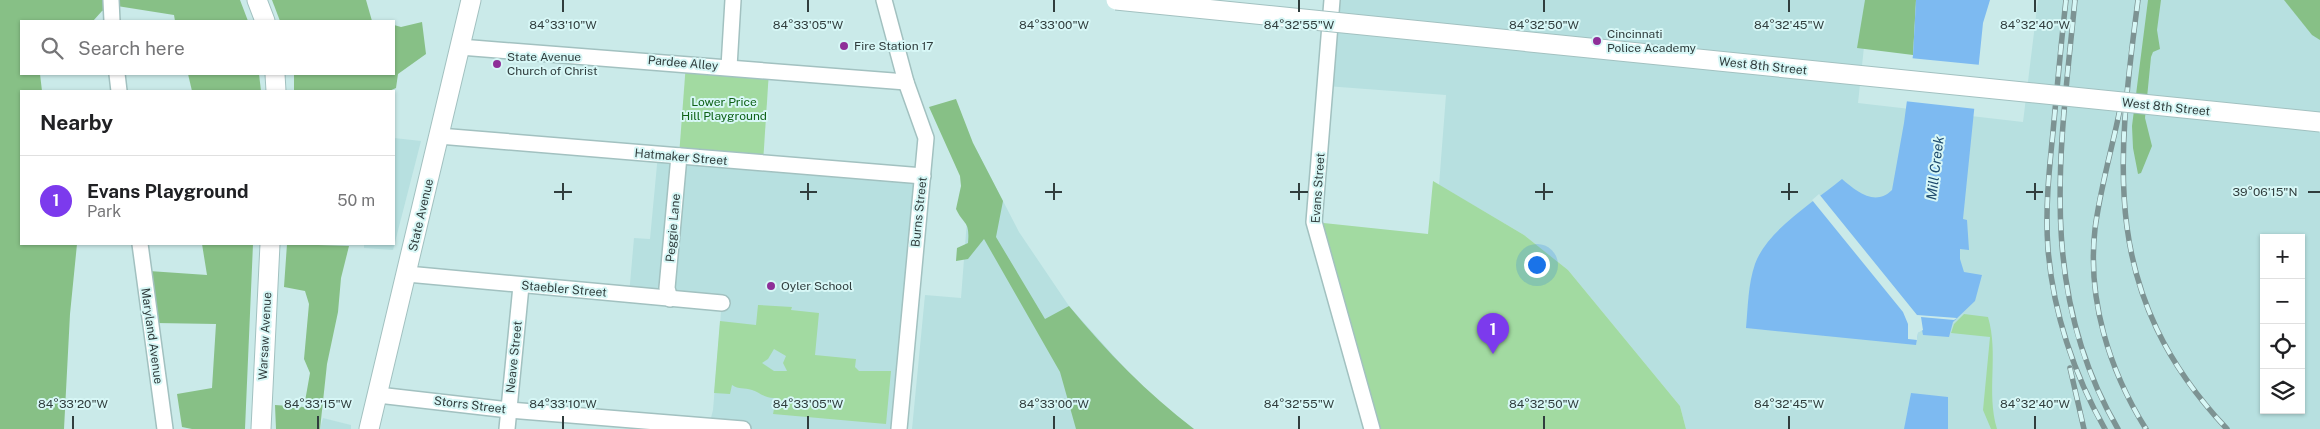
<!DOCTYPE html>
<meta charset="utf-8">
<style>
:root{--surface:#fff;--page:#f2f2f2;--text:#202124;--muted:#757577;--line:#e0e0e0;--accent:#7c3aed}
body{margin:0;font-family:"Public Sans",sans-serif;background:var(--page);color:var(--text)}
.controls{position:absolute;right:15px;bottom:15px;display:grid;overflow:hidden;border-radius:0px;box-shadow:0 1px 4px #0004}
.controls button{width:45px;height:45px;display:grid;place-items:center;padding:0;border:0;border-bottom:1px solid var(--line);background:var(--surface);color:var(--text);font:25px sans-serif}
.you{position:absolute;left:1536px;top:264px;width:18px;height:18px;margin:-12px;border:4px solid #fff;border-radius:50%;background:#1a73e8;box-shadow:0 0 0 8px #1a73e833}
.badge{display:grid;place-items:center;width:32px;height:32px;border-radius:50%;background:var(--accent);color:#fff;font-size:16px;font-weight:700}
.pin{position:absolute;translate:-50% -41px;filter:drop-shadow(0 1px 2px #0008)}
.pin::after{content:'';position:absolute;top:26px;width:18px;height:15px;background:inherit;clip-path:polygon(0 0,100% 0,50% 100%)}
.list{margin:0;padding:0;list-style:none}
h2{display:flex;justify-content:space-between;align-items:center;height:65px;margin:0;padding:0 20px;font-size:21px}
h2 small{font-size:16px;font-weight:400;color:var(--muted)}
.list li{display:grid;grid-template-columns:32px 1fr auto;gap:15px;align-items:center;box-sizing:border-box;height:90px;padding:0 20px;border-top:1px solid var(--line)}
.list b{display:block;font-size:19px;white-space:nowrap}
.list p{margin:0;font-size:16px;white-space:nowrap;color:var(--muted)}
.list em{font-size:16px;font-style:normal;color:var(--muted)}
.icon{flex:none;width:28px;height:28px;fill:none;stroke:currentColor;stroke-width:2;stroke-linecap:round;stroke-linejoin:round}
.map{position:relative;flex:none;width:2320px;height:429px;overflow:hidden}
.search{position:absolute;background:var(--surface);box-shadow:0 1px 4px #0004;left:20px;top:20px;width:375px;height:55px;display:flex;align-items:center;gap:12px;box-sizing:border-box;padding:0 18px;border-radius:0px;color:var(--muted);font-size:19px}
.panel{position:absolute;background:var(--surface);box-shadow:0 1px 4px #0004;left:20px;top:90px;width:375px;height:155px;border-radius:0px}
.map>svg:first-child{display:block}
.built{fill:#b7e0e0;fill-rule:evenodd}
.green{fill:#a2daa1;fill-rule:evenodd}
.forest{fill:#87c086}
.water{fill:#7dbaf1}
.pier{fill:#caeae9}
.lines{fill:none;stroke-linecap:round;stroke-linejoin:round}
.minor-casing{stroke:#a2c1c0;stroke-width:18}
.major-casing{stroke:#a2c1c0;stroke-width:21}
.minor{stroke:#fff;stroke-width:15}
.major{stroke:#fff;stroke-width:19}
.rail-casing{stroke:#7d9393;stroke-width:5.5}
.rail{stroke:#d7f7f6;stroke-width:4;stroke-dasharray:11;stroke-linecap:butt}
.major-bridge-casing{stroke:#a2c1c0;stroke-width:21;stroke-linecap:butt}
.major-bridge{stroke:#fff;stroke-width:19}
.ticks{fill:none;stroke:#303d3d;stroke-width:2}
.poi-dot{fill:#8e2f98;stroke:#d7f7f6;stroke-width:2}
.labels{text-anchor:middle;stroke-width:4;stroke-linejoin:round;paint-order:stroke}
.poi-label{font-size:12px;fill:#303d3d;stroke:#d7f7f6;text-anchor:start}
.street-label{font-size:12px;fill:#303d3d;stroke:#d7f7f6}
.park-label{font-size:12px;fill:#0f6217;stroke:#d7f7f6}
.water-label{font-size:14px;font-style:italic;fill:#1d496d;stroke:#d7f7f6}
.ticks-label{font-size:12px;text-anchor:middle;fill:#303d3d;stroke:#d7f7f6;stroke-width:4;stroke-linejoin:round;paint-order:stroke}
</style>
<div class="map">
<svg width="2320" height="429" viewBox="0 0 2320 429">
<rect width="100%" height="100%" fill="#caeae9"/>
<g class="built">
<path d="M 1332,0 L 1869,0 L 1858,103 L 2023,122 L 2038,0 L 2320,0 L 2320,429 L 1686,429 L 1680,406 L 1568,270 L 1524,235 L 1439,185 L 1446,95 L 1326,86 ZM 2264,238 L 2301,238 L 2301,410 L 2264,410 Z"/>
<path d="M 394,138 L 421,141 L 393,250 L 364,248 L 364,244 L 394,244 Z"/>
<path d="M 973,143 L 1019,232 L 1069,306 L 1130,374 L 1158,401 L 1194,429 L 912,429 L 925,295 L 961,298 Z"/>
<path d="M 658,154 L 923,176 L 899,429 L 747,429 L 709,426 L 713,410 L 721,312 L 719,309 L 629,295 L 634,238 L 650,239 Z"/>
<path d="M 323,418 L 351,425 L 351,429 L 320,429 Z"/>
</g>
<g class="green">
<path d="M 686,63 L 769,71 L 763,163 L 679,156 Z"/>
<path d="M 1433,181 L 1524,235 L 1568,270 L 1680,406 L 1686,429 L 1372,429 L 1314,222 L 1428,234 Z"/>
<path d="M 758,305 L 792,307 L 791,310 L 819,313 L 815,355 L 856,359 L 855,367 L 859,371 L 891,371 L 886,424 L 773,414 L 776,398 C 765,399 761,393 752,390 C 744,387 739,390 732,385 L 730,394 L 714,393 L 720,321 L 756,325 ZM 774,349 L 786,356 L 783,363 L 787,371 L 774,371 L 762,363 L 768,359 Z"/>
<path d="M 1964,314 L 1988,317 C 1999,354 1986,392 1997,429 L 1991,429 L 1983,410 L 1990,337 L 1951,333 L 1954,324 Z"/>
</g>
<g class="forest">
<path d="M 0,0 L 240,0 L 248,21 L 175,21 L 174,15 L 117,6 L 102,11 L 93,21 L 21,21 L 21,74 L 40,74 L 42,91 L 21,91 L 21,244 L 77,244 L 70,314 L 64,429 L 0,429 Z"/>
<path d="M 272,0 L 366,0 L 372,21 L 280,21 Z"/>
<path d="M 1865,0 L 1916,0 L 1913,55 L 1857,48 Z"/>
<path d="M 2148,0 L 2161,0 L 2157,30 L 2160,49 L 2153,52 L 2151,57 L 2145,118 L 2152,146 L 2141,173 L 2138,174 L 2133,148 L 2132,126 Z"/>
<path d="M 2284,0 L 2320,0 L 2320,40 L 2312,35 Z"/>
<path d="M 422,22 L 426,54 L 398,74 L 396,88 L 389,91 L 294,91 L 294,74 L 394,74 L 394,25 L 401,27 Z"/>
<path d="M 188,74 L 259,74 L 261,91 L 192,91 Z"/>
<path d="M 956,99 L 973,143 L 1003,201 L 996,237 L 1045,319 L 1069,306 C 1107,352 1147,393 1194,429 L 1076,429 L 1060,372 L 984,239 L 968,259 L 956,261 L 957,248 L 968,243 C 970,220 964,226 956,209 L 961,186 L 960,176 L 929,107 Z"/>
<path d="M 202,244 L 253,244 L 245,429 L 192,429 L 182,427 L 177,394 L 212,388 L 216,324 L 156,323 L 149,271 L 207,275 Z"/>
<path d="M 287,244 L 349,246 L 341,278 L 338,312 L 327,364 L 320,429 L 276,429 L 275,405 L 304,407 L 310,373 L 304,359 L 309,304 L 305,291 L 284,287 Z"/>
</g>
<g class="water">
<path d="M 1916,0 L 1990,0 L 1983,23 L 1963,219 L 1967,220 L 1969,250 L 1960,249 L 1960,259 L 1964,272 L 1982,275 L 1975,301 L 1953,322 L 1949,337 L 1923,335 L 1922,330 L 1918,333 L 1916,345 L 1746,328 C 1748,307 1748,284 1755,264 C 1767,230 1814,202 1842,179 C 1856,191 1875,207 1892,190 L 1904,123 L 1913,55 Z"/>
<path d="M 1911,393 L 1948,397 L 1948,429 L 1904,429 Z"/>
</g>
<g class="pier">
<path d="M 1910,58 L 1981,65 L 1976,109 L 1904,101 Z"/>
<path d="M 1819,194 L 1917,315 L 1957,318 L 1954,320 L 1921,317 L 1923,330 L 1918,333 L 1917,340 L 1908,339 L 1908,324 L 1903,312 L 1812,200 Z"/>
</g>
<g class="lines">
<defs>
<g id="minor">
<path d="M 111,0 L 112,21"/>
<path d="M 884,0 L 906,82 L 926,138 L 899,429"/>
<path d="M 1332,0 L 1314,222 L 1372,429"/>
<path d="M 460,47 L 906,82"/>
<path d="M 729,67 L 733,0"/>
<path d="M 117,74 L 119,91"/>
<path d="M 439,136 L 923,176"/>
<path d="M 140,244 L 165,429"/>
<path d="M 407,274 L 722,303"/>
<path d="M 670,299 L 667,288 L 679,156"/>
<path d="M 378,395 L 509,410 L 743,429"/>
<path d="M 507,429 L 521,286"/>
</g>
<g id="major">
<path d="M 257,0 L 265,21"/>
<path d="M 275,74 L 276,91"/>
<path d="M 261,429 L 270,244"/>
<path d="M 369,429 L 471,0"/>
</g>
</defs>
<use href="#minor" class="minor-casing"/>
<use href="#major" class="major-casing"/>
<use href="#minor" class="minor"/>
<use href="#major" class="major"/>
<defs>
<g id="rail">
<path d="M 2066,0 C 2061,44 2057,88 2053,132 C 2049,171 2045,210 2048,249 C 2053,312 2074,375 2105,429"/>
<path d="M 2075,0 C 2060,151 2037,291 2118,429"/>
<path d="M 2138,0 C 2116,168 2101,295 2227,429"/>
<path d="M 2120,109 C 2112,149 2100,189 2095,229 C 2087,299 2109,370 2146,429"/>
<path d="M 2070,368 L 2084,429"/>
</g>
</defs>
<use href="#rail" class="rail-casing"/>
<use href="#rail" class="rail"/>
<defs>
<path id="major-bridge" d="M 1116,0 L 2320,122"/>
</defs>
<use href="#major-bridge" class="major-bridge-casing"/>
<use href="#major-bridge" class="major-bridge"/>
</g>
<path class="ticks" d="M 563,0 L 563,12M 808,0 L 808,12M 1054,0 L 1054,12M 1299,0 L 1299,12M 1544,0 L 1544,12M 1789,0 L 1789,12M 2035,0 L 2035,12M 563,183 L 563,200M 808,183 L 808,200M 1054,183 L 1054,200M 1299,183 L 1299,200M 1544,183 L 1544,200M 1789,183 L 1789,200M 2035,183 L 2035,200M 554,192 L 572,192M 800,192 L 817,192M 1045,192 L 1062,192M 1290,192 L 1308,192M 1535,192 L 1553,192M 1781,192 L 1798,192M 2026,192 L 2043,192M 2308,192 L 2320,192M 73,416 L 73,429M 318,416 L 318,429M 563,416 L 563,429M 808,416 L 808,429M 1054,416 L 1054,429M 1299,416 L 1299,429M 1544,416 L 1544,429M 1789,416 L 1789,429M 2035,416 L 2035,429"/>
<g class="poi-dot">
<circle cx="1597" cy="41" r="5"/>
<circle cx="844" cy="46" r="5"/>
<circle cx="497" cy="64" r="5"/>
<circle cx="771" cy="286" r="5"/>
</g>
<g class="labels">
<g class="poi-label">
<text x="1607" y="38">Cincinnati<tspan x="1607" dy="14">Police Academy</tspan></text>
<text x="854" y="50">Fire Station 17</text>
<text x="507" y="61">State Avenue<tspan x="507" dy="14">Church of Christ</tspan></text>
<text x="781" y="290">Oyler School</text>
</g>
<g class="street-label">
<text transform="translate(683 63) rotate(5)" y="4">Pardee Alley</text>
<text transform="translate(1763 66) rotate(6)" y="4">West 8th Street</text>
<text transform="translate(2166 107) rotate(6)" y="4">West 8th Street</text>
<text transform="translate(681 157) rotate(5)" y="4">Hatmaker Street</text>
<text transform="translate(1318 188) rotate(-86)" y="4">Evans Street</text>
<text transform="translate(919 212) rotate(-84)" y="4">Burns Street</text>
<text transform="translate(421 215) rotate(-77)" y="4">State Avenue</text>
<text transform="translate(673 228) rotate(-85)" y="4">Peggie Lane</text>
<text transform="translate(564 289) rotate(5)" y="4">Staebler Street</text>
<text transform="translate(152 336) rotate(82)" y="4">Maryland Avenue</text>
<text transform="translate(265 336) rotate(-87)" y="4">Warsaw Avenue</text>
<text transform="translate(514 357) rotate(-84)" y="4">Neave Street</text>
<text transform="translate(470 405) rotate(7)" y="4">Storrs Street</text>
</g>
<g class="park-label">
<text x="724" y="106">Lower Price<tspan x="724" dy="14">Hill Playground</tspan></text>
</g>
<g class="water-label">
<text transform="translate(1935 168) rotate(-83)" y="5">Mill Creek</text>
</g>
</g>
<g class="ticks-label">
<text x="563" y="29">84°33'10"W</text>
<text x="808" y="29">84°33'05"W</text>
<text x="1054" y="29">84°33'00"W</text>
<text x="1299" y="29">84°32'55"W</text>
<text x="1544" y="29">84°32'50"W</text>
<text x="1789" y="29">84°32'45"W</text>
<text x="2035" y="29">84°32'40"W</text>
<text x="2265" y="196">39°06'15"N</text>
<text x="73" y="408">84°33'20"W</text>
<text x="318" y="408">84°33'15"W</text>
<text x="563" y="408">84°33'10"W</text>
<text x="808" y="408">84°33'05"W</text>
<text x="1054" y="408">84°33'00"W</text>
<text x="1299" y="408">84°32'55"W</text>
<text x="1544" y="408">84°32'50"W</text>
<text x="1789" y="408">84°32'45"W</text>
<text x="2035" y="408">84°32'40"W</text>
</g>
</svg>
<div class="controls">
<button>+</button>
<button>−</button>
<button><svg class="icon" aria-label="locate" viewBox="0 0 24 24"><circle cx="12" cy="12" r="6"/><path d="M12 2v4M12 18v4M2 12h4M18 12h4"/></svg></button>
<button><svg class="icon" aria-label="layers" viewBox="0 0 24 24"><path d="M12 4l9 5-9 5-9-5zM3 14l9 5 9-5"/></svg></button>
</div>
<div class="you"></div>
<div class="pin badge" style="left:1493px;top:354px">1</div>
<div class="search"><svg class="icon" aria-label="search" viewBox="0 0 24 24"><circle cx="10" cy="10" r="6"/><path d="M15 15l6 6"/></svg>Search here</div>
<section class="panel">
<h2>Nearby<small></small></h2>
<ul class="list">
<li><span class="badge">1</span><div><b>Evans Playground</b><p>Park</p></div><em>50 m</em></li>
</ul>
</section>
</div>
